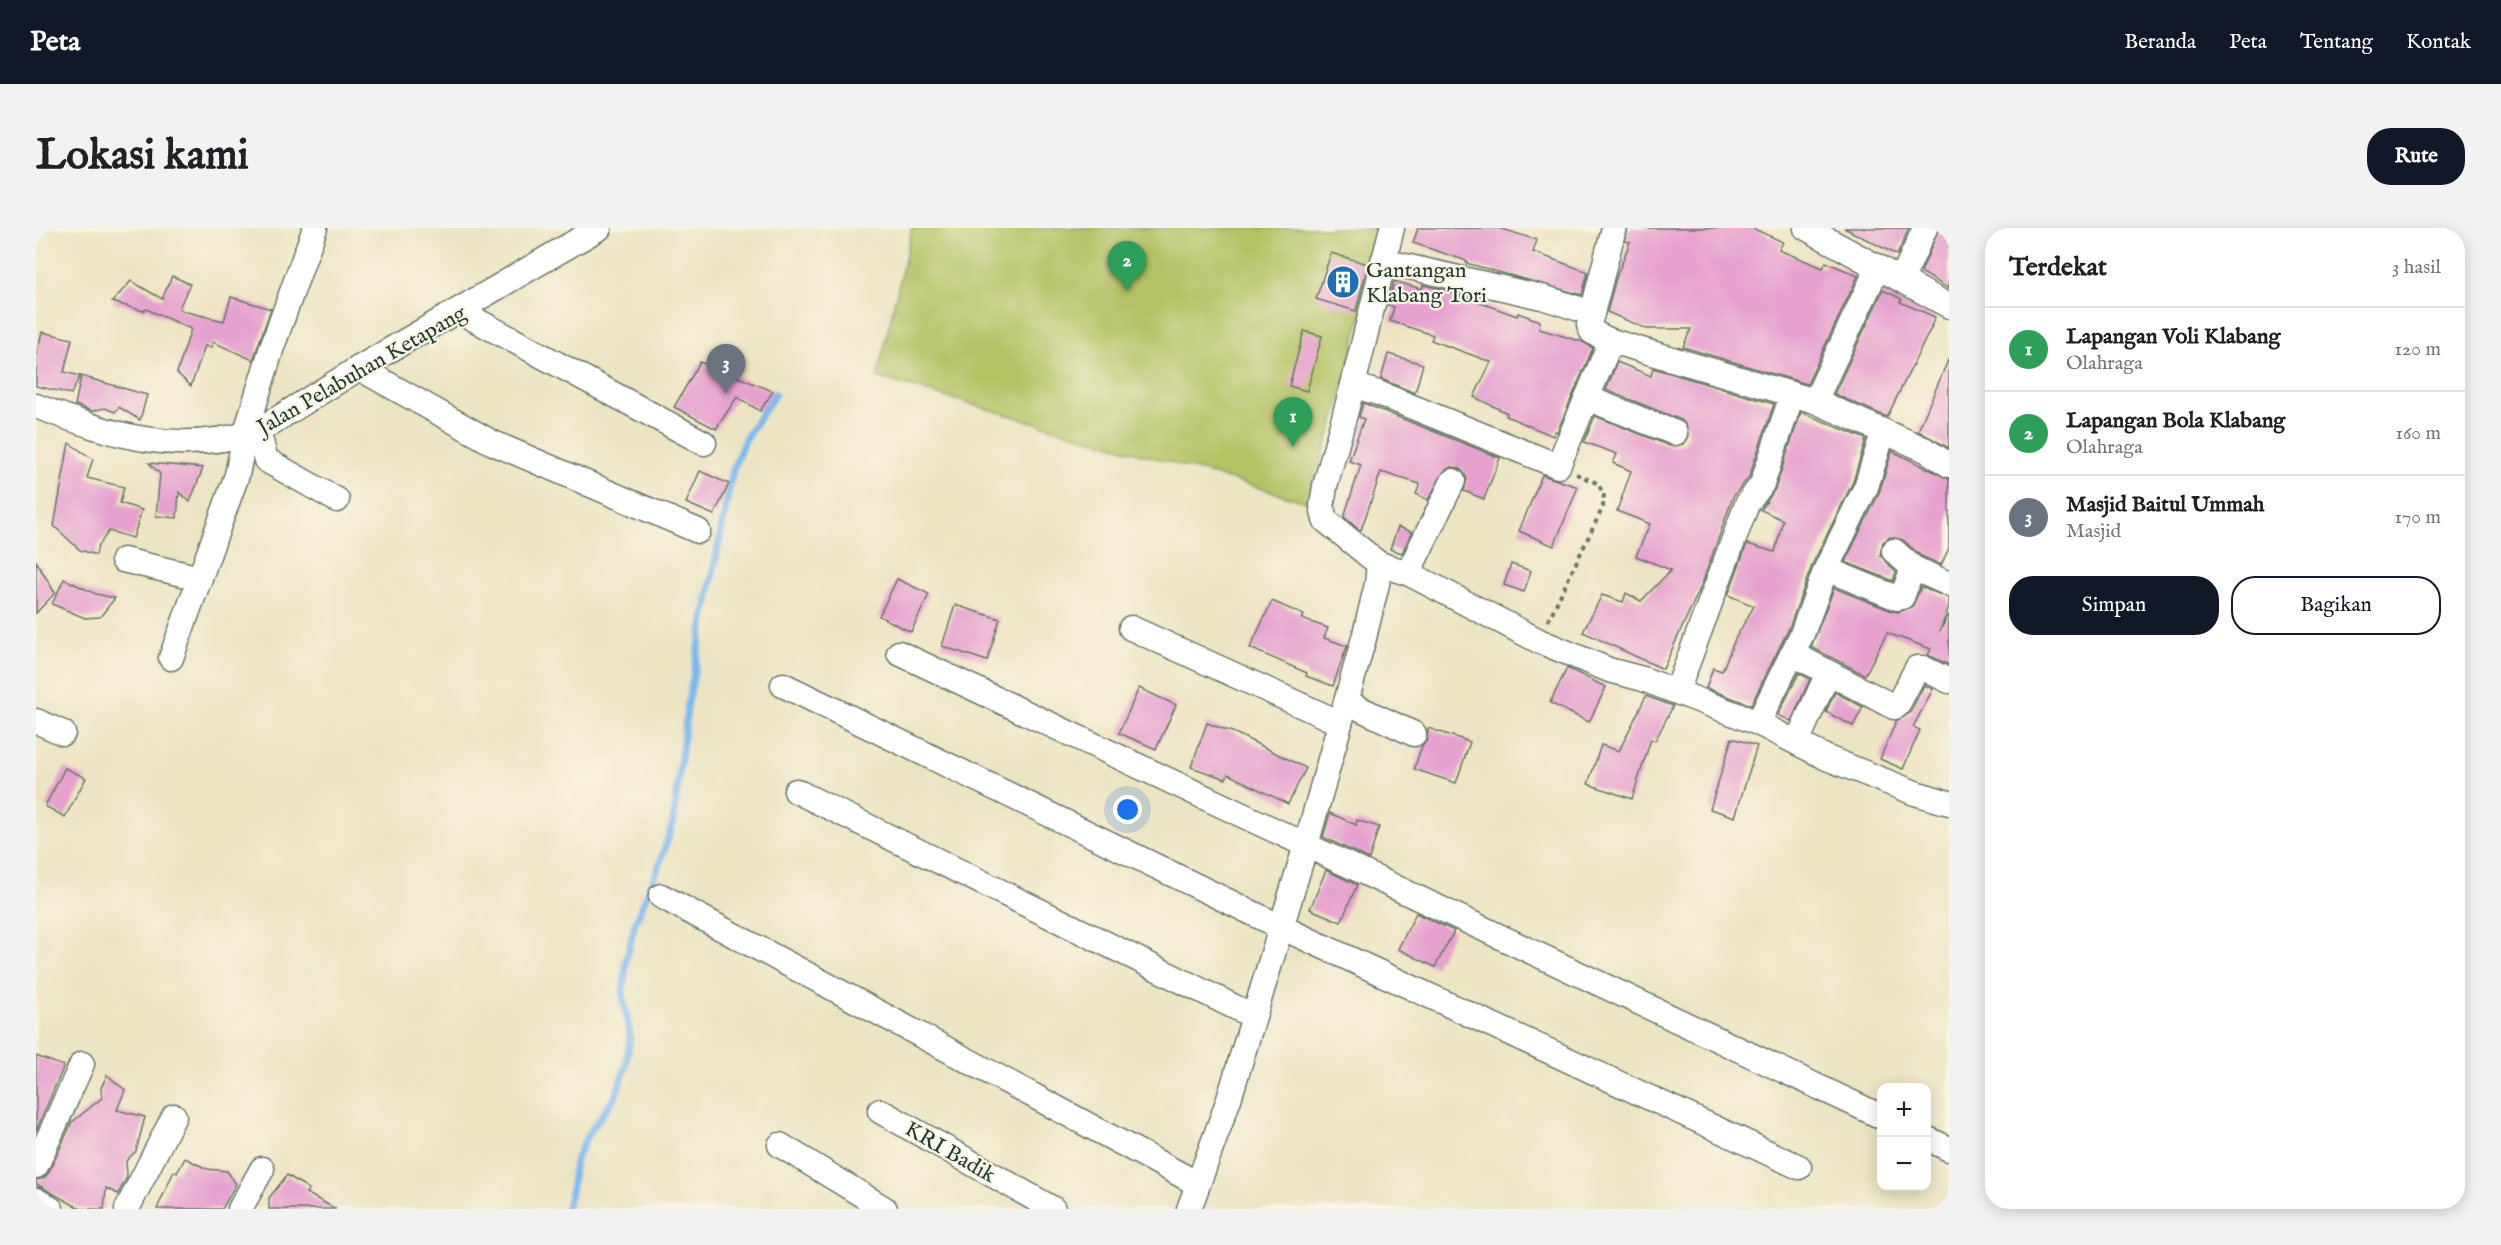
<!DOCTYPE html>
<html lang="id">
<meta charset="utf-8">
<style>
:root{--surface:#fff;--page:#f2f2f2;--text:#202124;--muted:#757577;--line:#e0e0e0;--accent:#111827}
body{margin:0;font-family:"IM FELL English",serif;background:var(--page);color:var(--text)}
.controls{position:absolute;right:18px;bottom:18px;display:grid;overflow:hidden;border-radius:12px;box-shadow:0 3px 15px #0003}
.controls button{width:54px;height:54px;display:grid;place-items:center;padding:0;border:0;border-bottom:2px solid var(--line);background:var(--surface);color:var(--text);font:30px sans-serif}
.you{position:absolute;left:1092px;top:582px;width:21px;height:21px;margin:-15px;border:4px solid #fff;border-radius:50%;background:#1a73e8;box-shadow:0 0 0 9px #1a73e833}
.badge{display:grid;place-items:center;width:39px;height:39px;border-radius:50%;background:var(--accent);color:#fff;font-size:20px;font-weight:700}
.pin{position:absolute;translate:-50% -50px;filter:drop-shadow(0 2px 3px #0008)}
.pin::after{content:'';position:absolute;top:32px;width:21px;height:18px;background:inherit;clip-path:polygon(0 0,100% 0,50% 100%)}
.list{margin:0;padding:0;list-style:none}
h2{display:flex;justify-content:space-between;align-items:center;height:78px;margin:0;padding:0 24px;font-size:26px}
h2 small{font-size:20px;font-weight:400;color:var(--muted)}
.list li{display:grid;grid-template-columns:39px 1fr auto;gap:18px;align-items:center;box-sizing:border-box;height:84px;padding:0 24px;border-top:2px solid var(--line)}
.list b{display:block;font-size:22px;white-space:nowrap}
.list p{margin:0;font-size:20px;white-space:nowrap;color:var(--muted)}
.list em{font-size:20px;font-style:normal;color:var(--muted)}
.actions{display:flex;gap:12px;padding:18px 24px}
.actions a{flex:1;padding:14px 0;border:2px solid var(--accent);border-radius:24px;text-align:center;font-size:21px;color:var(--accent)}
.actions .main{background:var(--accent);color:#fff}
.map{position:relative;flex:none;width:1913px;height:981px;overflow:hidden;border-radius:24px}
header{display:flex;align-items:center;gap:36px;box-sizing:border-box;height:84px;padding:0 30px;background:var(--accent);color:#fff}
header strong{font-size:28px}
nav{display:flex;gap:33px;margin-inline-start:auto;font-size:21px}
.intro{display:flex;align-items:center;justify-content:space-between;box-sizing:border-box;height:144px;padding:0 36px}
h1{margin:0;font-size:42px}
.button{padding:15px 27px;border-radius:24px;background:var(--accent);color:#fff;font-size:21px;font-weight:700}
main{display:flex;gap:36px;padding:0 36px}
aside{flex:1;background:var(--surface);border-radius:24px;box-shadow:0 3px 15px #0003}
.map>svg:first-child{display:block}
.green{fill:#b3c265;stroke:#69804c;stroke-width:1.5}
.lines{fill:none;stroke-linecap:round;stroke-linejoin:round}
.stream{stroke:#7bb9ee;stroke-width:7}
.building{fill:#e6a1cf}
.minor-casing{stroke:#677766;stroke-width:27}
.path{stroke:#677766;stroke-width:4;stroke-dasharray:4.5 4.5;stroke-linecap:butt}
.minor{stroke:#fff;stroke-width:24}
.labels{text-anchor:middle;stroke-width:4.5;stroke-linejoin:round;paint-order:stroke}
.poi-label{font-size:22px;fill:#1f3d34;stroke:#fcf5e5;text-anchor:start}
.street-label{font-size:22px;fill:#1f3d34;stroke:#fcf5e5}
</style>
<header>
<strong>Peta</strong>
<nav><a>Beranda</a><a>Peta</a><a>Tentang</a><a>Kontak</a></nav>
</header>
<div class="intro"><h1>Lokasi kami</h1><a class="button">Rute</a></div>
<main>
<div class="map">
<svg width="1913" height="981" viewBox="0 0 1913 981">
<rect width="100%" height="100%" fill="#fcf5e5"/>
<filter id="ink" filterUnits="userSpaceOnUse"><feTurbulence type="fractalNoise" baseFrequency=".0167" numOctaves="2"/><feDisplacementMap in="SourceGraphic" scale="12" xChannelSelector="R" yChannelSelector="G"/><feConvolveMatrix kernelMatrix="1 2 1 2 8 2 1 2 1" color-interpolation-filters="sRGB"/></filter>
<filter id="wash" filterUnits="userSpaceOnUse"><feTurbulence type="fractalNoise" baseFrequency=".008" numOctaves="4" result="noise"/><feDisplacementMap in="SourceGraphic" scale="24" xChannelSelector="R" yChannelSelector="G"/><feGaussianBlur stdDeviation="1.35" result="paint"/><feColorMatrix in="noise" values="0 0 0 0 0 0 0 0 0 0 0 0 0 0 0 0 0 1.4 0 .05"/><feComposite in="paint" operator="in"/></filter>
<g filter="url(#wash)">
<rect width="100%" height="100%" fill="#ede4c3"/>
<path class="green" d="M 876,0 L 1347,0 L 1300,188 L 1271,274 L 841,149 Z"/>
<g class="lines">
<path class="stream" d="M 530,981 L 535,964 L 539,933 L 551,908 L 579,869 L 590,838 L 594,808 L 587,768 L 590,733 L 599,695 L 624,635 L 637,595 L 651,481 L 697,241 L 709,211 L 739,166"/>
</g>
<g id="blocks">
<g class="building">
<path d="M 1382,0 L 1463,0 L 1501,12 L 1497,24 L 1552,44 L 1546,67 L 1430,35 L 1431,33 L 1377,15 Z"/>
<path d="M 1592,0 L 1716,0 L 1747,14 L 1743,22 L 1787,40 L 1790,34 L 1822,48 L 1771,156 L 1647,119 L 1655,101 L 1611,101 L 1571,84 L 1580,50 L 1594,14 L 1589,13 Z"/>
<path d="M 1808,0 L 1873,0 L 1861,27 Z"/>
<path d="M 1903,0 L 1913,0 L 1913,61 L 1885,44 Z"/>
<path d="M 1295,25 L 1332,36 L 1320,83 L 1280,71 Z"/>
<path d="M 136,48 L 154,56 L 143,80 L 147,83 L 188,93 L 195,69 L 235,81 L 217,132 L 177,114 L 175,120 L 169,118 L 155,158 L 141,145 L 155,101 L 110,81 L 108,83 L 76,74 L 95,53 L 126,71 Z"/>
<path d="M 1358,53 L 1386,61 L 1387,57 L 1406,61 L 1481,88 L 1482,85 L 1504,93 L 1503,101 L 1547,114 L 1557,120 L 1521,204 L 1519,203 L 1517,208 L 1470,188 L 1471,185 L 1438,169 L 1455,134 L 1395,112 L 1397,107 L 1354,93 L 1358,79 L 1352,77 Z"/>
<path d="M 1847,62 L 1866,71 L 1864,74 L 1899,89 L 1895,98 L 1896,98 L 1851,189 L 1798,166 Z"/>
<path d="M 1268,103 L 1286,108 L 1271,163 L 1253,158 Z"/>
<path d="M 6,104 L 36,111 L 28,144 L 44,148 L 35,166 L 0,158 L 0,129 Z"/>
<path d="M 1352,126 L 1387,136 L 1379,165 L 1345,151 Z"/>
<path d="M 1913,130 L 1913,220 L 1882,203 Z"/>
<path d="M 664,134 L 737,163 L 724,183 L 701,169 L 680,201 L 638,179 Z"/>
<path d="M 1581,134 L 1615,148 L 1617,140 L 1738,176 L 1713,249 L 1697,269 L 1666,356 L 1627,441 L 1547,404 L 1566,367 L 1587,374 L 1590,365 L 1605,373 L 1635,342 L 1600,328 L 1614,296 L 1581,283 L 1595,243 L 1577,235 L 1581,226 L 1548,214 L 1559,188 L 1634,218 L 1647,216 L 1652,210 L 1650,197 L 1645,192 L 1570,162 Z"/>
<path d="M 45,148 L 111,167 L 104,192 L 83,179 L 79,184 L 69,180 L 56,183 L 39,177 Z"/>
<path d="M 1327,175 L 1464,230 L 1448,271 L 1428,263 L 1431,251 L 1428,245 L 1423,240 L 1415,239 L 1409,242 L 1392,272 L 1380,266 L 1384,256 L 1345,244 L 1325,302 L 1322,301 L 1308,289 L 1325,237 L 1313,233 L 1328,191 L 1323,189 Z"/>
<path d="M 1765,184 L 1830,211 L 1817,254 L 1777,335 L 1753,400 L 1715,477 L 1670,460 L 1677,440 L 1686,443 L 1699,411 L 1718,378 L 1692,367 L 1711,316 L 1739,324 L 1747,292 L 1725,282 L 1739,261 Z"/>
<path d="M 33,215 L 57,231 L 51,250 L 88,259 L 84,275 L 106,282 L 97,310 L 73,303 L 62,318 L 60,327 L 44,322 L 18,298 Z"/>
<path d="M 1856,223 L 1913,251 L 1913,320 L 1905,337 L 1885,328 L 1867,312 L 1854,309 L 1847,314 L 1844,327 L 1860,344 L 1857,353 L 1809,334 L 1843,265 Z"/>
<path d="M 113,235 L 167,240 L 154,274 L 143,264 L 141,290 L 120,288 L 124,246 Z"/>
<path d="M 664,243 L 693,256 L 678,287 L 650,275 Z"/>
<path d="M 1506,247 L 1542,259 L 1518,318 L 1483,303 Z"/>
<path d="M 1362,299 L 1376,304 L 1366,325 L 1354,321 Z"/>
<path d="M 0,333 L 19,365 L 0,385 Z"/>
<path d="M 1475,336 L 1495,343 L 1488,364 L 1468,357 Z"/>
<path d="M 28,351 L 60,366 L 79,370 L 64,389 L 49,390 L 16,376 Z"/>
<path d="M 861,351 L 893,366 L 875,404 L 843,388 Z"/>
<path d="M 1885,359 L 1913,370 L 1913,378 L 1904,403 L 1913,386 L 1913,437 L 1892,427 L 1895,421 L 1851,405 L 1829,447 L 1775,419 L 1798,360 L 1856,383 L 1863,384 L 1876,379 Z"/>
<path d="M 1236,373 L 1268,387 L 1266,391 L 1292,400 L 1288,410 L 1311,418 L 1297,458 L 1270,448 L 1271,445 L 1214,420 Z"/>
<path d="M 919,377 L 964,391 L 951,433 L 906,418 Z"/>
<path d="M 1531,440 L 1570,459 L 1553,494 L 1514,475 Z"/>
<path d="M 1763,445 L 1774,451 L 1755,493 L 1742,487 Z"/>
<path d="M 1888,457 L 1897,461 L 1877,499 L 1884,502 L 1867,541 L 1844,531 L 1860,493 L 1874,485 Z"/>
<path d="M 1103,460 L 1140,477 L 1120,521 L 1083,505 Z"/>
<path d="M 1799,464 L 1827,479 L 1817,498 L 1790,484 Z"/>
<path d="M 1610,468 L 1637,478 L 1619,513 L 1615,511 L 1596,571 L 1552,556 L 1565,517 L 1583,523 Z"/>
<path d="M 1171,495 L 1199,505 L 1270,540 L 1252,576 L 1192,546 L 1190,551 L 1155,539 Z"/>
<path d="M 1392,500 L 1434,514 L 1420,555 L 1378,541 L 1386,518 L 1391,512 Z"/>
<path d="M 1696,510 L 1721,518 L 1699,589 L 1674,581 Z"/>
<path d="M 29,540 L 50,550 L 29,589 L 9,578 Z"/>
<path d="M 1294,585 L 1320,597 L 1321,592 L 1343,599 L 1333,631 L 1287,609 Z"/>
<path d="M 1290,642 L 1321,657 L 1305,694 L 1274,681 Z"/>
<path d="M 1380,685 L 1418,703 L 1399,739 L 1362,721 Z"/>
<path d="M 0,828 L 28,838 L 0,903 Z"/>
<path d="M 71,847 L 89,862 L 81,882 L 109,889 L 100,923 L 90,933 L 91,949 L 82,966 L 70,960 L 68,981 L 45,981 L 0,956 L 0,952 L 8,950 L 13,944 L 36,894 L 66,870 L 65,860 Z"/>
<path d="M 149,930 L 171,941 L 191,943 L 200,956 L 186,981 L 121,981 L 138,943 L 141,945 Z"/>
<path d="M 251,947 L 273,961 L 270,965 L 300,981 L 233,981 L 233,970 Z"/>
</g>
</g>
</g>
<g filter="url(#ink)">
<use href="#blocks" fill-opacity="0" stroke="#677766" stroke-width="1.5"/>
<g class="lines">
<defs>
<g id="minor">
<path d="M 1356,0 L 1317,157 L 1289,258 L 1286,278 L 1289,292 L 1343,336 L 1372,345 L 1503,413 L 1573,442 L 1607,451 L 1722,495 L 1791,530 L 1879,565 L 1913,575"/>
<path d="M 1578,0 L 1553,97 L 1556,104 L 1575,113 L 1779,173 L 1890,222 L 1913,237"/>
<path d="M 1770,0 L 1913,78"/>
<path d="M 1347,33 L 1506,69 L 1556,85"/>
<path d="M 1866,51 L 1889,0"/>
<path d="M 423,83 L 668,215"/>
<path d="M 323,140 L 455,214 L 662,303"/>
<path d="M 1317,157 L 1342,165 L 1522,238 L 1575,113"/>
<path d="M 1551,170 L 1639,205"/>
<path d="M 1779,173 L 1842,39"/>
<path d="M 0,178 C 79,208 138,228 222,203 L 323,140 L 563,0"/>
<path d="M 222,203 L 230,232 L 301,272"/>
<path d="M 1858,323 L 1877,340"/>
<path d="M 87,332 L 164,350"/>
<path d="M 1790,341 L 1861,370 L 1866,369 L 1877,340 L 1913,356"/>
<path d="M 1372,345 L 1417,253"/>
<path d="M 1095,400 L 1304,495"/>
<path d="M 863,425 L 1846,889"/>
<path d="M 1757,426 L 1858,479 L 1861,478 L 1881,440 L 1887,440 L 1913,453"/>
<path d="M 135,430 L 201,247 L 209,207 L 236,119 L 279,0"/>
<path d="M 747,457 L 1245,699 L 1763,939"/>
<path d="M 1641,463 L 1711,276 L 1726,256 L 1756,167"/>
<path d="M 1310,474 L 1378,506"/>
<path d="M 0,493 L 27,505"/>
<path d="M 1722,495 L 1766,406 L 1790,341 L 1830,259 L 1847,205"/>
<path d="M 1761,514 L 1792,445"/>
<path d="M 760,563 L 1217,788"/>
<path d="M 625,668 L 1162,956"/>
<path d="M 844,883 L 1017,981"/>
<path d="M 1890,910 L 1913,921"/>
<path d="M 744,917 L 849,981"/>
<path d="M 0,938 L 46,836"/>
<path d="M 0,972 L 15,981"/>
<path d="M 91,981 L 138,888"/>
<path d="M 204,981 L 226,941"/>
<path d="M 1153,981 L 1193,871 L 1270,617 L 1328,410 L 1341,356 L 1343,336"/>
</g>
</defs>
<use href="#minor" class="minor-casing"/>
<path class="path" d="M 1512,393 L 1567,279 L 1568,266 L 1561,255 L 1540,246"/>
<use href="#minor" class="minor"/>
</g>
</g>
<defs>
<symbol id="building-disc" viewBox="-11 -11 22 22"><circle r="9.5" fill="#1f6fb2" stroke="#fcf5e5"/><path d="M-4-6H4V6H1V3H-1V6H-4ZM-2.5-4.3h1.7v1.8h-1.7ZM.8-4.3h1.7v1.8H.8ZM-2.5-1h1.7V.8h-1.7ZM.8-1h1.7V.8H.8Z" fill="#fff"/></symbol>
</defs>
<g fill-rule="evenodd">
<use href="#building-disc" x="1288" y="35" width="38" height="38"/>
</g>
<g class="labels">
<g class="poi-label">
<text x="1330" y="49">Gantangan<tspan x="1330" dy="25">Klabang Tori</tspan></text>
</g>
<g class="street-label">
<text transform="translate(325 141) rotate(-30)" y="8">Jalan Pelabuhan Ketapang</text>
<text transform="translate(915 923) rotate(30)" y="8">KRI Badik</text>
</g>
</g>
</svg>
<div class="controls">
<button>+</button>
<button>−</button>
</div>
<div class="you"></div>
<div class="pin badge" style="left:1257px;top:219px;background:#2e9e5b">1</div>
<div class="pin badge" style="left:1091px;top:63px;background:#2e9e5b">2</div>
<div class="pin badge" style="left:690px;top:166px;background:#6b7280">3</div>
</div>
<aside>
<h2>Terdekat<small>3 hasil</small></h2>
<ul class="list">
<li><span class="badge" style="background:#2e9e5b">1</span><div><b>Lapangan Voli Klabang</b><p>Olahraga</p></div><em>120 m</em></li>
<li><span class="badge" style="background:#2e9e5b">2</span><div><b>Lapangan Bola Klabang</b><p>Olahraga</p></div><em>160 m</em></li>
<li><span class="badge" style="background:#6b7280">3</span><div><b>Masjid Baitul Ummah</b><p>Masjid</p></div><em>170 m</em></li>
</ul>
<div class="actions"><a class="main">Simpan</a><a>Bagikan</a></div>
</aside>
</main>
